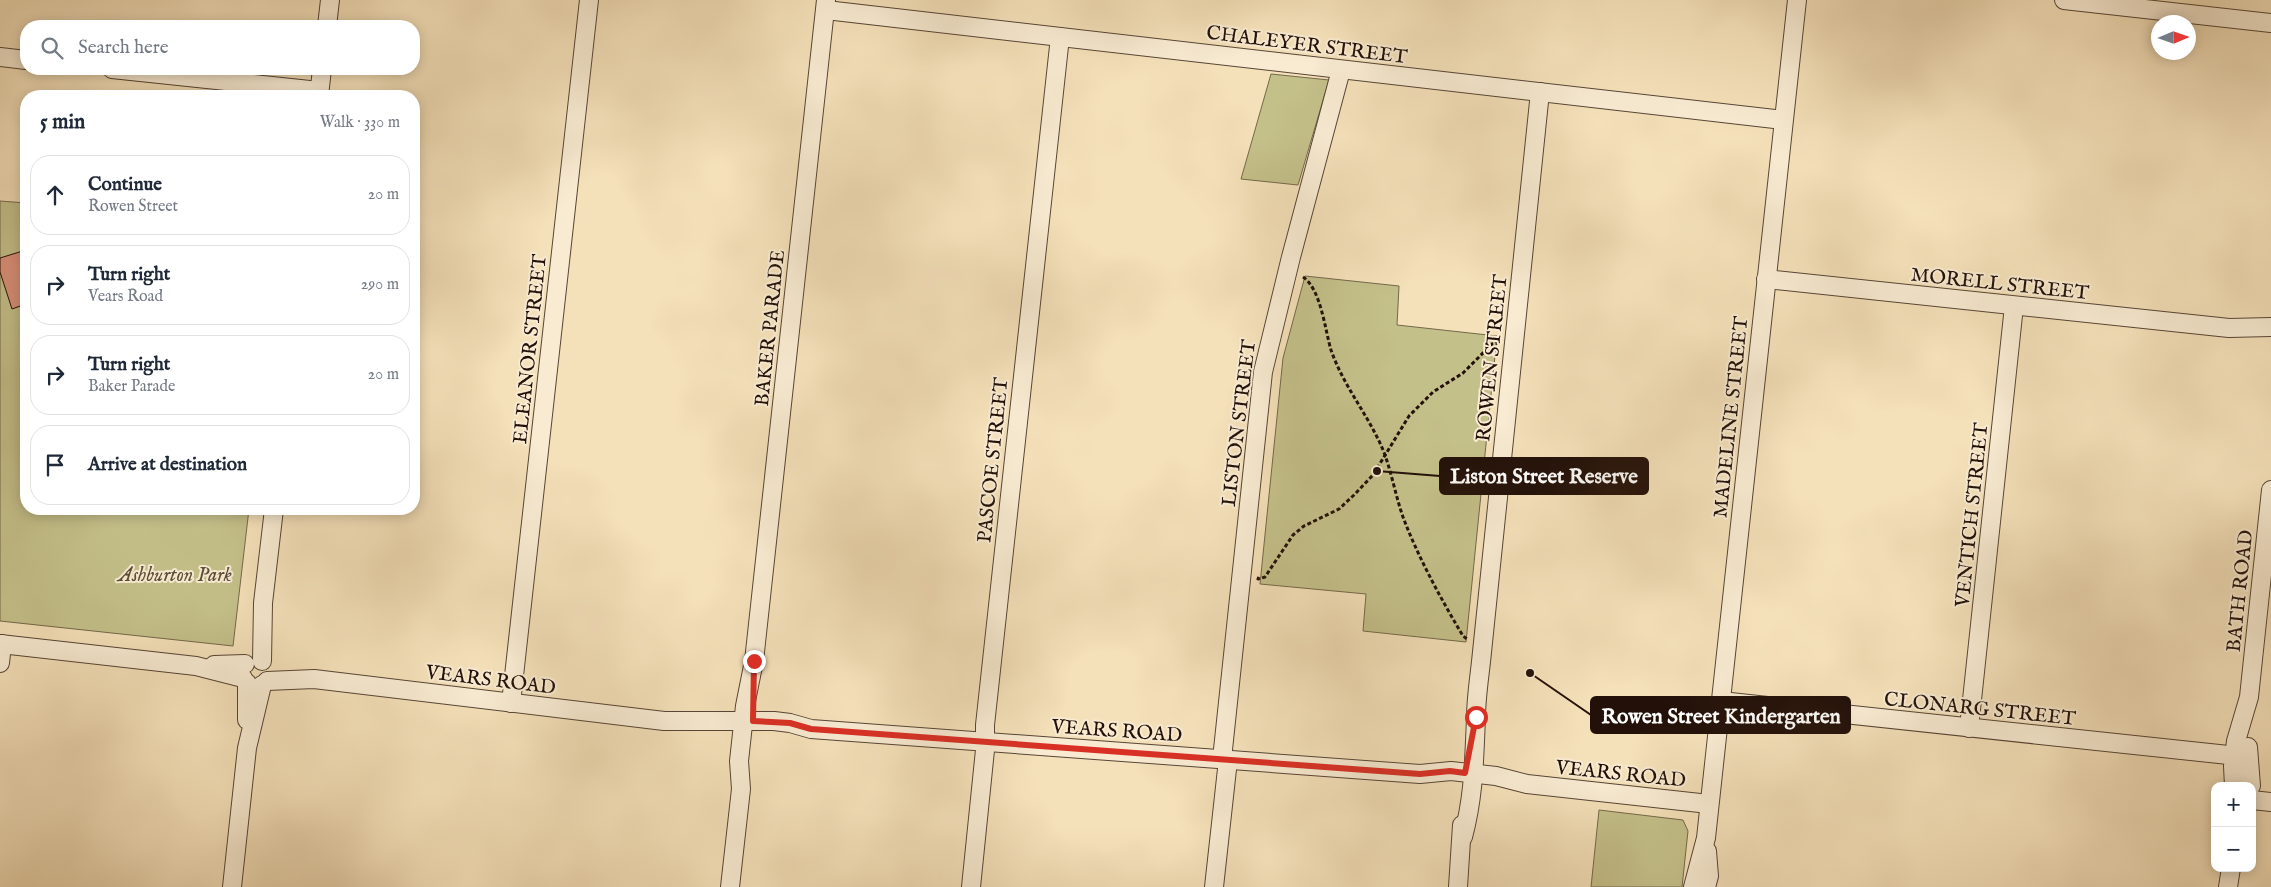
<!DOCTYPE html>
<meta charset="utf-8">
<style>
:root{--surface:#fff;--page:#f2f2f3;--text:#1f2937;--muted:#747a83;--line:#e0e1e3}
body{margin:0;font-family:"IM FELL English",serif;background:var(--page);color:var(--text)}
.controls{position:absolute;right:15px;bottom:15px;display:grid;overflow:hidden;border-radius:10px;box-shadow:0 2px 12px #0003}
.controls button{width:45px;height:45px;display:grid;place-items:center;padding:0;border:0;border-bottom:1px solid var(--line);background:var(--surface);color:var(--text);font:25px sans-serif}
.compass{position:absolute;left:2151px;top:15px;width:45px;height:45px;border-radius:50%;background:var(--surface);box-shadow:0 2px 12px #0003;rotate:88deg}
.stop{position:absolute;width:15px;height:15px;margin:-11px;border:4px solid #d93025;border-radius:50%;background:#fff}
.stop.end{background:#d93025;border-color:#fff;box-shadow:0 1px 5px #0008}
.list{margin:0;padding:0;list-style:none}
h2{display:flex;justify-content:space-between;align-items:center;height:65px;margin:0;padding:0 20px;font-size:21px}
h2 small{font-size:16px;font-weight:400;color:var(--muted)}
.list li{display:grid;grid-template-columns:32px 1fr auto;gap:15px;align-items:center;box-sizing:border-box;height:80px;margin:0 10px 10px;padding:0 10px;border:1px solid var(--line);border-radius:20px}
.list b{display:block;font-size:19px;white-space:nowrap}
.list p{margin:0;font-size:16px;white-space:nowrap;color:var(--muted)}
.list em{font-size:16px;font-style:normal;color:var(--muted)}
.icon{flex:none;width:28px;height:28px;fill:none;stroke:currentColor;stroke-width:2;stroke-linecap:round;stroke-linejoin:round}
.map{position:relative;flex:none;width:2271px;height:887px;overflow:hidden}
.search{position:absolute;background:var(--surface);box-shadow:0 2px 12px #0003;left:20px;top:20px;width:400px;height:55px;display:flex;align-items:center;gap:12px;box-sizing:border-box;padding:0 18px;border-radius:20px;color:var(--muted);font-size:19px}
.panel{position:absolute;background:var(--surface);box-shadow:0 2px 12px #0003;left:20px;top:90px;width:400px;height:425px;border-radius:20px}
.map>svg:first-child{display:block}
.green{fill:#c4c08a;stroke:#74684a}
.building{fill:#da917b;stroke:#231109}
.lines{fill:none;stroke-linecap:round;stroke-linejoin:round}
.minor-casing{stroke:#574535;stroke-width:20}
.path{stroke:#231109;stroke-width:3;stroke-dasharray:4 2.5;stroke-linecap:butt}
.minor{stroke:#f8ebd2;stroke-width:18}
.route{stroke:#d93025;stroke-width:6}
.labels{text-anchor:middle;stroke-width:4;stroke-linejoin:round;paint-order:stroke}
.street-label{font-size:20px;fill:#231109;stroke:#f8ebd2}
.park-label{font-size:20px;font-style:italic;fill:#5b4e36;stroke:#f8ebd2}
.leader{fill:none;stroke:#231109;stroke-width:2}
.callout-dot{fill:#231109;stroke:#f8ebd2;stroke-width:2}
.callout{fill:#231109;stroke:#231109;stroke-width:2}
.callout-label{font-size:21px;text-anchor:middle;font-weight:bold;fill:#fff}
</style>
<div class="map">
<svg width="2271" height="887" viewBox="0 0 2271 887">
<rect width="100%" height="100%" fill="#f4e0b9"/>
<filter id="stains"><feTurbulence type="fractalNoise" baseFrequency=".004" numOctaves="4"/><feColorMatrix values="0 0 0 0 .2 0 0 0 0 .09 0 0 0 0 .02 0 0 0 .5 -.17"/></filter>
<radialGradient id="worn" r=".72"><stop offset=".6" stop-color="#630" stop-opacity="0"/><stop offset="1" stop-color="#630" stop-opacity=".3"/></radialGradient>
<g class="green">
<path d="M 1271,74 L 1329,80 L 1298,185 L 1241,179 Z"/>
<path d="M 0,201 L 26,203 L 26,509 L 249,509 L 233,646 L 0,621 Z"/>
<path d="M 1305,276 L 1399,286 L 1397,325 L 1497,336 L 1466,642 L 1363,631 L 1366,594 L 1260,584 L 1283,358 Z"/>
<path d="M 1599,810 L 1683,820 L 1688,831 L 1682,887 L 1591,887 Z"/>
</g>
<path class="building" d="M 26,250 L 26,304 L 12,309 L 0,272 L 0,258 Z"/>
<g class="lines">
<defs>
<g id="minor">
<path d="M 2064,0 L 2271,23"/>
<path d="M 826,10 L 1783,120"/>
<path d="M 327,26 L 330,0"/>
<path d="M 0,57 L 26,60"/>
<path d="M 112,69 L 319,91"/>
<path d="M 319,96 L 322,69"/>
<path d="M 1766,279 L 2229,328 L 2271,327"/>
<path d="M 0,644 L 196,666 L 243,678"/>
<path d="M 262,661 L 263,603 L 274,509"/>
<path d="M 0,663 L 2,644"/>
<path d="M 214,665 L 245,664"/>
<path d="M 267,681 L 314,679 L 664,721 L 774,721 L 790,723 L 811,729 L 1420,774 L 1451,771 L 1496,776 L 1527,784 L 1709,804"/>
<path d="M 247,683 L 247,720"/>
<path d="M 1721,701 L 2247,757"/>
<path d="M 511,703 L 589,0"/>
<path d="M 1969,728 L 2014,306"/>
<path d="M 2248,747 L 2251,786"/>
<path d="M 1222,759 L 1263,372 L 1291,257 L 1341,70"/>
<path d="M 2234,786 L 2233,766 L 2236,741 L 2249,697 L 2271,490"/>
<path d="M 2252,800 L 2271,802"/>
<path d="M 1463,837 C 1474,795 1474,761 1476,718 C 1476,696 1480,674 1482,652 L 1540,92"/>
<path d="M 232,887 L 247,748 L 262,685"/>
<path d="M 730,887 L 741,789 L 739,761 L 745,706 L 754,661 L 826,0"/>
<path d="M 971,887 L 985,750 L 985,725 L 1060,37"/>
<path d="M 1214,887 L 1228,760"/>
<path d="M 1458,887 L 1462,825"/>
<path d="M 1693,887 L 1706,838 L 1797,0"/>
<path d="M 1706,887 L 1709,876 L 1707,851"/>
<path d="M 2228,887 L 2231,868"/>
</g>
</defs>
<use href="#minor" class="minor-casing"/>
<g class="path">
<path d="M 1303,277 C 1321,289 1325,330 1331,350 C 1344,388 1371,418 1385,455 C 1392,475 1396,497 1403,517 C 1418,557 1441,599 1463,636 L 1467,639"/>
<path d="M 1259,577 L 1258,579 L 1265,577 L 1293,535 L 1304,526 L 1339,509 L 1354,495 L 1373,475 L 1409,416 L 1433,392 L 1463,373 L 1492,344 L 1498,343"/>
</g>
<use href="#minor" class="minor"/>
</g>
<g class="lines">
<path class="route" d="M 754,661 L 753,721 L 790,723 L 811,729 L 1420,774 L 1450,771 L 1465,773 L 1476,717"/>
</g>
<g class="labels">
<g class="street-label">
<text transform="translate(1307 44) rotate(7)" y="7">CHALEYER STREET</text>
<text transform="translate(2000 283) rotate(6)" y="7">MORELL STREET</text>
<text transform="translate(769 328) rotate(-84)" y="7">BAKER PARADE</text>
<text transform="translate(529 349) rotate(-84)" y="7">ELEANOR STREET</text>
<text transform="translate(1491 358) rotate(-84)" y="7">ROWEN STREET</text>
<text transform="translate(1730 417) rotate(-84)" y="7">MADELINE STREET</text>
<text transform="translate(1238 423) rotate(-83)" y="7">LISTON STREET</text>
<text transform="translate(992 460) rotate(-84)" y="7">PASCOE STREET</text>
<text transform="translate(1971 515) rotate(-84)" y="7">VENTICH STREET</text>
<text transform="translate(2239 591) rotate(-84)" y="7">BATH ROAD</text>
<text transform="translate(491 679) rotate(7)" y="7">VEARS ROAD</text>
<text transform="translate(1980 708) rotate(6)" y="7">CLONARG STREET</text>
<text transform="translate(1117 730) rotate(4)" y="7">VEARS ROAD</text>
<text transform="translate(1621 773) rotate(6)" y="7">VEARS ROAD</text>
</g>
<g class="park-label">
<text x="175" y="581">Ashburton Park</text>
</g>
</g>
<path class="leader" d="M1377 471L1440 476M1530 673L1591 715"/>
<g class="callout-dot">
<circle cx="1377" cy="471" r="5"/>
<circle cx="1530" cy="673" r="5"/>
</g>
<g class="callout">
<rect x="1440" y="458" width="208" height="36" rx="5"/>
<rect x="1591" y="697" width="259" height="36" rx="5"/>
</g>
<g class="callout-label">
<text x="1544" y="483">Liston Street Reserve</text>
<text x="1721" y="723">Rowen Street Kindergarten</text>
</g>
<rect width="100%" height="100%" filter="url(#stains)"/>
<rect width="100%" height="100%" fill="url(#worn)"/>
</svg>
<div class="controls">
<button>+</button>
<button>−</button>
</div>
<svg class="compass" viewBox="-18 -18 36 36"><path d="M0-13l5 13h-10z" fill="#e53935"/><path d="M0 13l5-13h-10z" fill="#747a83"/></svg>
<div class="stop" style="left:1476px;top:717px"></div>
<div class="stop end" style="left:754px;top:661px"></div>
<div class="search"><svg class="icon" aria-label="search" viewBox="0 0 24 24"><circle cx="10" cy="10" r="6"/><path d="M15 15l6 6"/></svg>Search here</div>
<section class="panel">
<h2>5 min<small>Walk · 330 m</small></h2>
<ul class="list">
<li><svg class="icon" aria-label="ahead" viewBox="0 0 24 24"><path d="M12 20V5M6 11l6-6 6 6"/></svg><div><b>Continue</b><p>Rowen Street</p></div><em>20 m</em></li>
<li><svg class="icon" aria-label="right" viewBox="0 0 24 24"><path d="M7 20v-9h11M14 6l5 5-5 5"/></svg><div><b>Turn right</b><p>Vears Road</p></div><em>290 m</em></li>
<li><svg class="icon" aria-label="right" viewBox="0 0 24 24"><path d="M7 20v-9h11M14 6l5 5-5 5"/></svg><div><b>Turn right</b><p>Baker Parade</p></div><em>20 m</em></li>
<li><svg class="icon" aria-label="arrive" viewBox="0 0 24 24"><path d="M6 21V4h12l-3 4 3 4H6"/></svg><div><b>Arrive at destination</b></div></li>
</ul>
</section>
</div>
